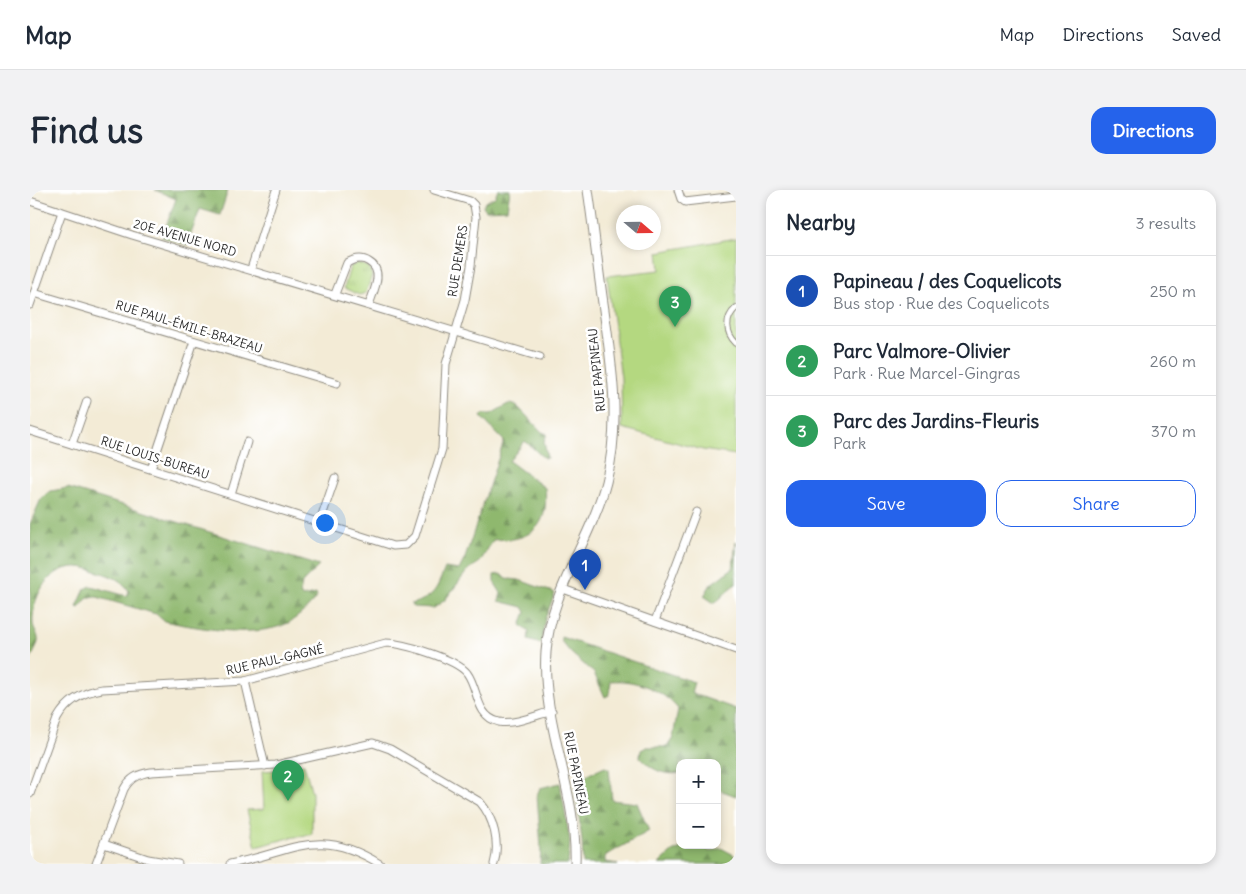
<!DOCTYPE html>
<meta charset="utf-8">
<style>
:root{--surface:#fff;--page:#f2f2f3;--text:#1f2937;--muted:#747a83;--line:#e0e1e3;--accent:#2563eb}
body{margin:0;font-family:Delius,sans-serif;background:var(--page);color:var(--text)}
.controls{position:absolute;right:15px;bottom:15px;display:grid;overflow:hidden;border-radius:10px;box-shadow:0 2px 8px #0003}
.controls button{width:45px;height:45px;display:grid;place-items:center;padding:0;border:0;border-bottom:1px solid var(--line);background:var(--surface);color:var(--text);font:25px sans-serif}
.compass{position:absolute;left:586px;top:15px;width:45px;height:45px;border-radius:50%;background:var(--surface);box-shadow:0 2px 8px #0003;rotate:110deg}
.you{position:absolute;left:294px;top:332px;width:18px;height:18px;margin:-12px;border:4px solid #fff;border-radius:50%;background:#1a73e8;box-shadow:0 0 0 8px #1a73e833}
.badge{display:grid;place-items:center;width:32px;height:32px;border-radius:50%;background:var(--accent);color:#fff;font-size:16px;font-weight:700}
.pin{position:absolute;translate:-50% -41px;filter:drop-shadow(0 1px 2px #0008)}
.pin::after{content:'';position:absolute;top:26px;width:18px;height:15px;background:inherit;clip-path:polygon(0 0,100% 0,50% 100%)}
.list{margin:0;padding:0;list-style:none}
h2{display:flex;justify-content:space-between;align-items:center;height:65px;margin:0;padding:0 20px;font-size:21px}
h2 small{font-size:16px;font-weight:400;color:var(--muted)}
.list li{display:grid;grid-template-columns:32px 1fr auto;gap:15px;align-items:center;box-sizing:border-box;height:70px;padding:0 20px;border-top:1px solid var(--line)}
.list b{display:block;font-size:19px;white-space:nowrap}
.list p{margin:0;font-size:16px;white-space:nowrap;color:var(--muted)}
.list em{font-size:16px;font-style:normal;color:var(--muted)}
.actions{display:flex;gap:10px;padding:15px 20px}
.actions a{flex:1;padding:11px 0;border:1px solid var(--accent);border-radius:15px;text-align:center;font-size:18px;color:var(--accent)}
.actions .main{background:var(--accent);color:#fff}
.map{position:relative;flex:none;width:706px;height:674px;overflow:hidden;border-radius:15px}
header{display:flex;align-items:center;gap:30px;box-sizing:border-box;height:70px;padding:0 25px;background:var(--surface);border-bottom:1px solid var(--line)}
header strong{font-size:24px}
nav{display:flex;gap:28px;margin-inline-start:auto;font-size:18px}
.intro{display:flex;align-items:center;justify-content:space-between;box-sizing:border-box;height:120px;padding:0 30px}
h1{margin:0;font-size:35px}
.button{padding:12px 22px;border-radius:15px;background:var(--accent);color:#fff;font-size:18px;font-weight:700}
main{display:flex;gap:30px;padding:0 30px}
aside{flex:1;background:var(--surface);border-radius:15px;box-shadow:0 2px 8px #0003}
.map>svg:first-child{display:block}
.grass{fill:url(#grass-tufts);stroke:#708256}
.forest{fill:url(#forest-firs);stroke:#5d724c}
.green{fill:#b4d880;stroke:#708256}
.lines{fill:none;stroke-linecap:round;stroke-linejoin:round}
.pedestrian-casing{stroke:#8f8b80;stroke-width:7}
.minor-casing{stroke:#8f8b80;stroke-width:9}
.tertiary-casing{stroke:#8f8b80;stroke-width:11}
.pedestrian{stroke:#fff;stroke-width:5}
.minor{stroke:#fff;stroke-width:7}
.tertiary{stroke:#fff;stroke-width:9}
.labels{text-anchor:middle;stroke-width:5;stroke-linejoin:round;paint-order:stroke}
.street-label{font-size:12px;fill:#2b2b2b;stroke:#fff}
</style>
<header>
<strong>Map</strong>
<nav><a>Map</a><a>Directions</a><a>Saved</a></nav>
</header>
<div class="intro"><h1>Find us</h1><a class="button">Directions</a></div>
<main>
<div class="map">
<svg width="706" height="674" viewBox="0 0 706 674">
<defs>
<pattern id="grass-tufts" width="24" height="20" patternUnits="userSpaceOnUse" patternTransform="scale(1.25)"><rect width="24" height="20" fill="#b4d880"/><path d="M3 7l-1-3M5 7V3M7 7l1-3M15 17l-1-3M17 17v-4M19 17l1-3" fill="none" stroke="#9bba6f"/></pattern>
<pattern id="forest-firs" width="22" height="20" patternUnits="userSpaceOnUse" patternTransform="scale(1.25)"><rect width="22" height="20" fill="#8fb86e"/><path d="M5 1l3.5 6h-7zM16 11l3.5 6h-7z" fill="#75965b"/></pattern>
</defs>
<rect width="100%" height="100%" fill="#fff"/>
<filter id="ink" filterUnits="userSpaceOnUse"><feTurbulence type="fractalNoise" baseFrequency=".02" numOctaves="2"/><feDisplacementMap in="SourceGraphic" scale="10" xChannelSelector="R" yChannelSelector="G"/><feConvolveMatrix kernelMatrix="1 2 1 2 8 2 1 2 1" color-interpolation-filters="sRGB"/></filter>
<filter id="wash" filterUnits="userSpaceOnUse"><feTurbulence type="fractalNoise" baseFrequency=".0096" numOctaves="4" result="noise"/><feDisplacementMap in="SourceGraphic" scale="20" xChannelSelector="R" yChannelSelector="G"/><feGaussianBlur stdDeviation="1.12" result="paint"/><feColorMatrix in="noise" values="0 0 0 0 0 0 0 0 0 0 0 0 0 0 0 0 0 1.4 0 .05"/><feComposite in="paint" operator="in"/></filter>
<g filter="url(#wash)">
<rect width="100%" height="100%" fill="#f3ebd6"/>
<path class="grass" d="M 327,73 L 339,77 L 342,85 L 336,103 L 329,105 L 314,98 L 320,77 Z"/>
<g class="forest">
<path d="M 125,0 L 198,0 L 190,25 L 170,19 L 157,55 L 132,47 L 146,9 Z"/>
<path d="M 468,0 L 480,0 L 477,19 L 456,20 L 453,16 L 455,12 L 465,7 Z"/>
<path d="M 478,214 L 486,215 L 512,242 L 517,244 L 514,251 L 517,268 L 514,268 L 495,251 L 479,271 L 515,298 C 518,325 511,344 483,349 C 476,350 469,349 463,350 L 450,372 L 438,380 L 415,410 L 404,418 L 383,417 L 381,414 C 405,407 406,400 415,378 L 429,380 L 435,368 L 474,251 L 451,227 L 453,224 L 461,224 Z"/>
<path d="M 38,298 L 289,376 L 272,393 L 270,403 L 272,407 L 286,404 L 287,407 C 278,418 270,426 258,433 C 225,449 169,438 134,431 L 126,424 L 67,407 L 58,407 L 49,418 L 47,417 L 55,399 L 61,396 L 97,406 L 99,401 C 91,387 74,384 59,379 C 25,368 1,402 3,434 C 4,440 9,445 8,452 C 7,458 2,465 0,470 L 0,334 L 11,309 L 21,301 Z"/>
<path d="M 706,351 L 706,394 C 697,399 694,407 684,413 L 674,406 L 681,394 L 703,378 Z"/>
<path d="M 470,384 L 479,389 L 489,390 L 525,403 L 515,429 L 511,454 L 498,450 L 499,442 L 491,435 L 496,422 L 493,417 L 469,411 L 471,403 L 464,392 L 464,385 Z"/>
<path d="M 531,447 L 664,492 L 661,503 L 706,519 L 706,606 L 687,599 L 687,573 L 650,573 L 650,583 C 633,586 621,579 610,567 L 611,560 L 617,557 L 637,557 L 643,548 L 648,519 C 633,500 605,489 581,491 L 579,505 L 575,507 L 564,483 L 541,463 L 531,451 Z"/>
<path d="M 575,577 L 579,579 L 582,610 L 607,613 L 619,641 L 575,666 L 575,672 L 588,674 L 553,674 L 552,650 L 545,596 L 550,588 Z"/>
<path d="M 530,593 L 540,651 L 538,674 L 510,674 L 511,658 L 507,605 L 510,598 Z"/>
<path d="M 658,655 L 675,655 L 679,662 L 691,658 L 704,665 L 706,674 L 629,674 L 642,662 Z"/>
</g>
<g class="green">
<path d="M 706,48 L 706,265 L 673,260 L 592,238 L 591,188 L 577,86 L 630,80 L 628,62 Z"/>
<path d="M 274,574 L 282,603 L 282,644 L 259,648 L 226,657 L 217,620 L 234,619 L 232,581 L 250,580 Z"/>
</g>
</g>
<g filter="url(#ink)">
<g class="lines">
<defs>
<path id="pedestrian" d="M 706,118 C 695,128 695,142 706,153"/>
<g id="minor">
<path d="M 648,0 L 651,9 L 655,12 L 706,6"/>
<path d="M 0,11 L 102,45 L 510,167"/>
<path d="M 221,79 L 246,0"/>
<path d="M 4,103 L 307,193"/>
<path d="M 305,104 L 317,73 C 324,69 332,67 339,72 C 355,81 343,102 339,115"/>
<path d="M 0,115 L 32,22"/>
<path d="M 0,241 L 363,356 L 376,355 L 385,346 L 412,259 L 416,174 L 435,110 L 441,76 L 446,27 L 444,15 L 440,11 L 404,0"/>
<path d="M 42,254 L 57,211"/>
<path d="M 121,279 L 164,151"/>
<path d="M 201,304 L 217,252"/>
<path d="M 290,332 L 305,288"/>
<path d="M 533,399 L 706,460"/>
<path d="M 625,431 L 666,322"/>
<path d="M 215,491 L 235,576"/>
<path d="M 0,604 L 27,529 C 37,511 52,502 72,499 L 215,491 L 356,453 C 373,453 426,469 437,483 C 449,499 445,526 469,532 C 484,535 507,525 522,521"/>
<path d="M 74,654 L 118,669 L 148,674"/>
<path d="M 66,674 L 94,599 C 100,588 108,584 121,582 L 246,575 L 343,553 L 360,559 L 450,612 C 464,628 470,654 464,674"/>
<path d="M 200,674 C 264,662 287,635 350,674"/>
</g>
<path id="tertiary" d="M 545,674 C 548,603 511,532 516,462 C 520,401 561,350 576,292 C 591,234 582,178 574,120 C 568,80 564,40 558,0"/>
</defs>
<use href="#pedestrian" class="pedestrian-casing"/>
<use href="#minor" class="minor-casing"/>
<use href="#tertiary" class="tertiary-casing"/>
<use href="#pedestrian" class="pedestrian"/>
<use href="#minor" class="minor"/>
<use href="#tertiary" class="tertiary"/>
</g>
</g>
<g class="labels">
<g class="street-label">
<text transform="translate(155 48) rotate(16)" y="4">20E AVENUE NORD</text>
<text transform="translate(428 71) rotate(-81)" y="4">RUE DEMERS</text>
<text transform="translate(159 137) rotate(17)" y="4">RUE PAUL-ÉMILE-BRAZEAU</text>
<text transform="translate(567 180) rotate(-96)" y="4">RUE PAPINEAU</text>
<text transform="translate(125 268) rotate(18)" y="4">RUE LOUIS-BUREAU</text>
<text transform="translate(245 470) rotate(-13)" y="4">RUE PAUL-GAGNÉ</text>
<text transform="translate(546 583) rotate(79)" y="4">RUE PAPINEAU</text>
</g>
</g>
</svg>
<div class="controls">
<button>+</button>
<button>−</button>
</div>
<svg class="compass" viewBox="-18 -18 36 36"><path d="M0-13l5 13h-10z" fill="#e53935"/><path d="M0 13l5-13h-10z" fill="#747a83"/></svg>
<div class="you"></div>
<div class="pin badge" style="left:555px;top:400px;background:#1a4fb4">1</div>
<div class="pin badge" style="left:258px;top:611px;background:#2e9e5b">2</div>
<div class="pin badge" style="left:645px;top:137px;background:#2e9e5b">3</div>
</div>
<aside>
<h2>Nearby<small>3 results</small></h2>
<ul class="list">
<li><span class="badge" style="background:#1a4fb4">1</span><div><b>Papineau / des Coquelicots</b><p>Bus stop · Rue des Coquelicots</p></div><em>250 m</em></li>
<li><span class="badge" style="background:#2e9e5b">2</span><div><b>Parc Valmore-Olivier</b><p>Park · Rue Marcel-Gingras</p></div><em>260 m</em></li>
<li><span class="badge" style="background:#2e9e5b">3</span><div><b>Parc des Jardins-Fleuris</b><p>Park</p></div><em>370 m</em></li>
</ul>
<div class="actions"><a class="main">Save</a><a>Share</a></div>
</aside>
</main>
